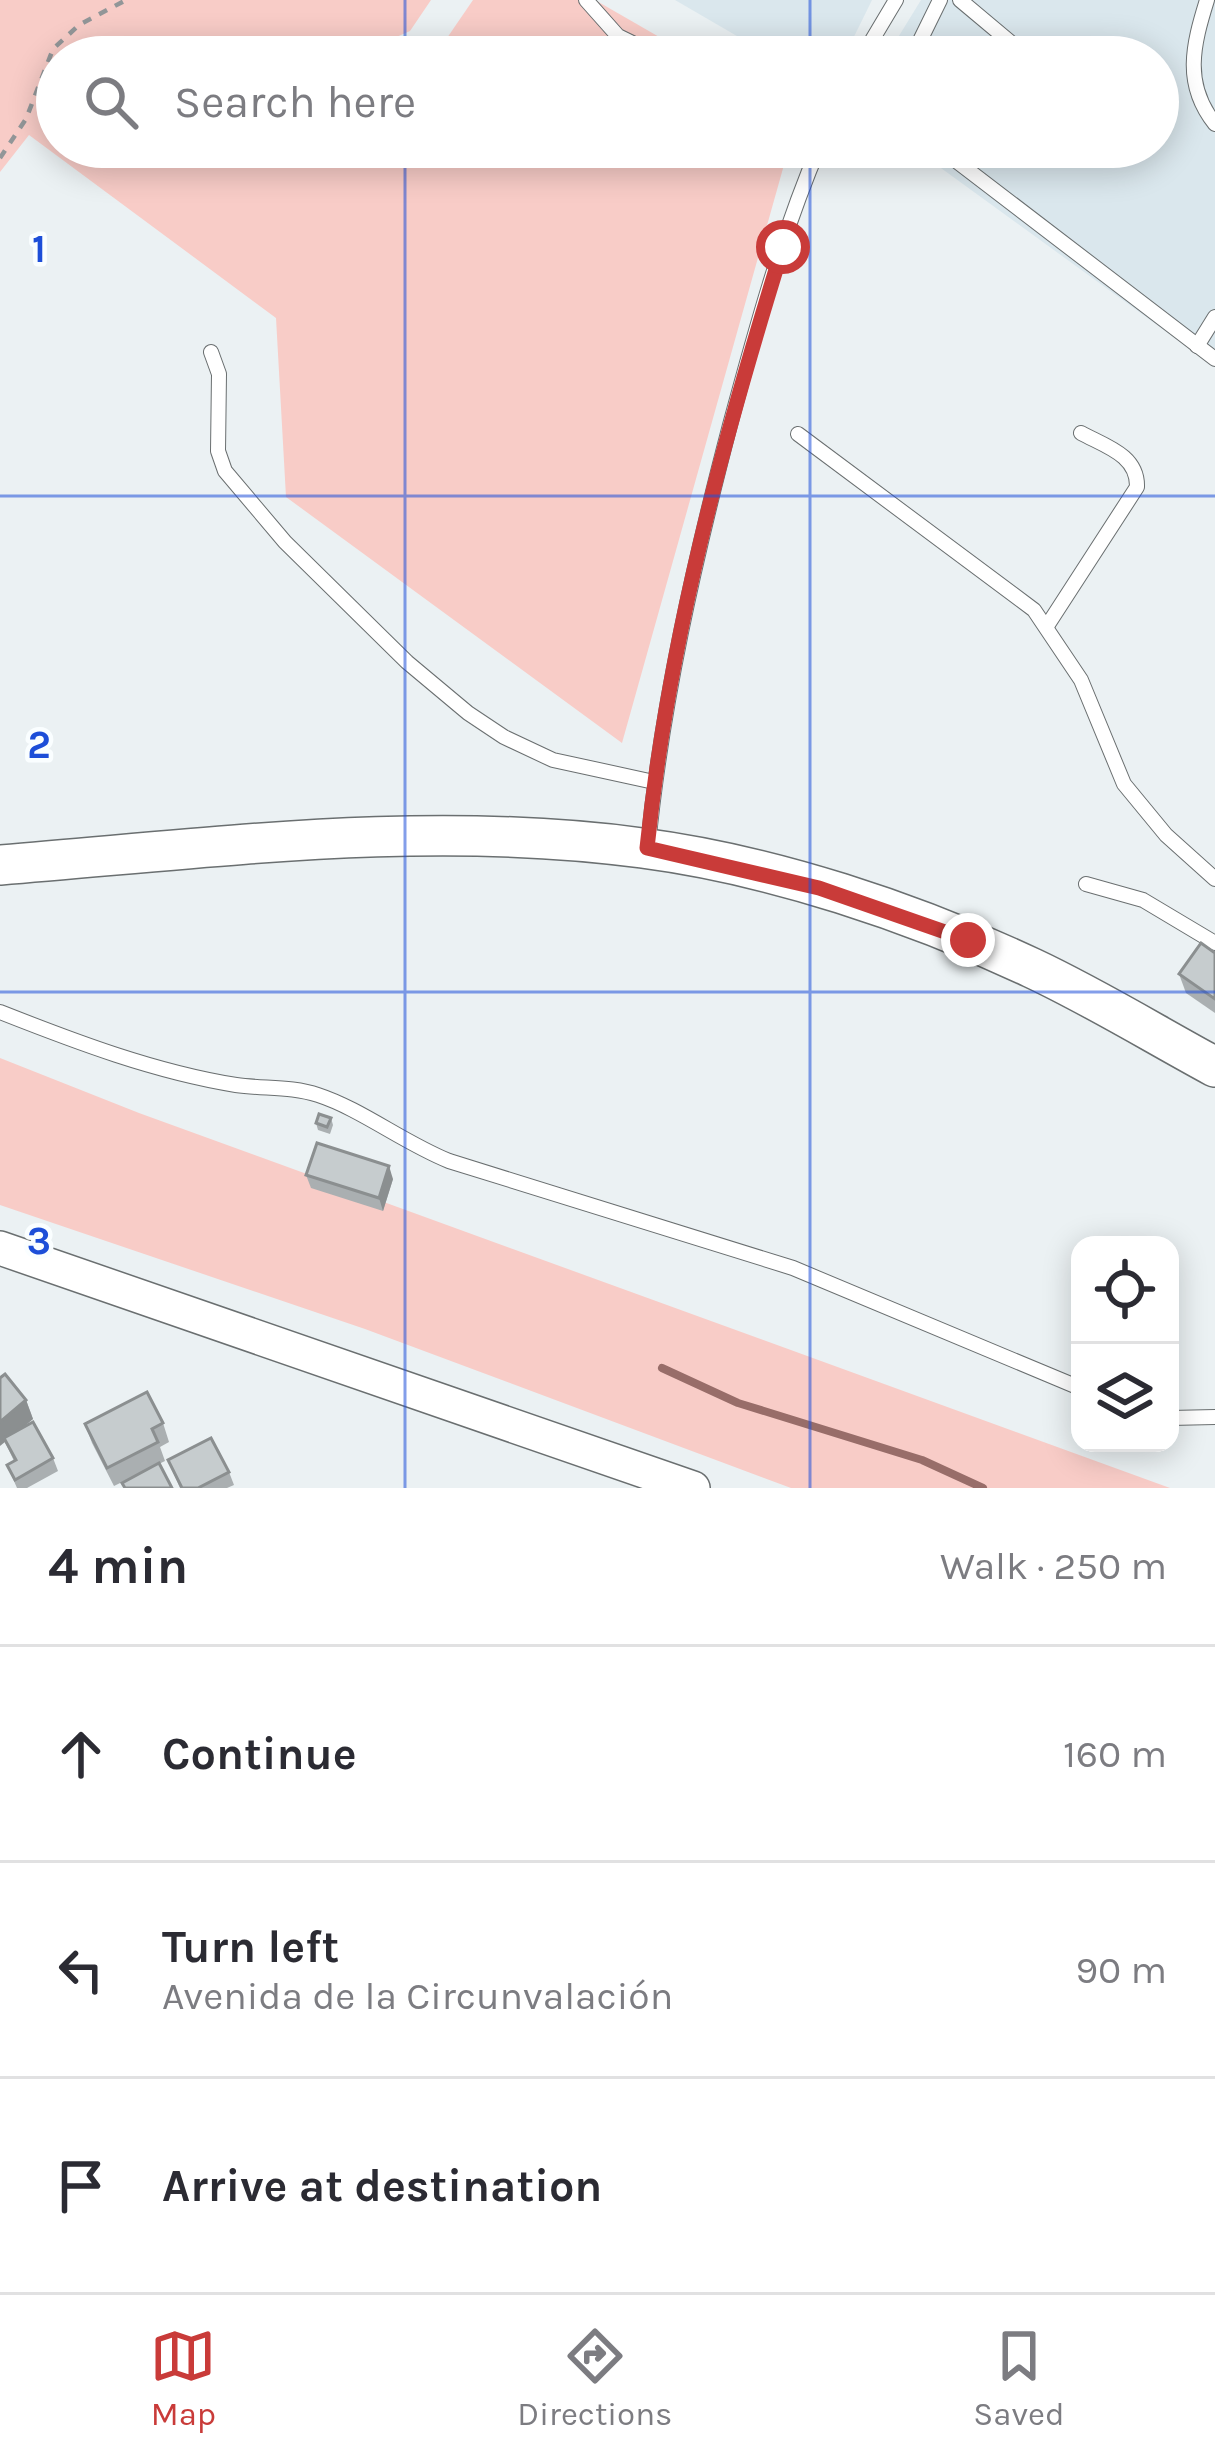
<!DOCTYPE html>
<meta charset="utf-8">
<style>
:root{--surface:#fff;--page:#f7f7f7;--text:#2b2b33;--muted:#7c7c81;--line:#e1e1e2;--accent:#c93b39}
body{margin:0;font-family:Karla,sans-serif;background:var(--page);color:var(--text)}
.controls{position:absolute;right:36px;bottom:36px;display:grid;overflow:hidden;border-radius:24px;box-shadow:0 6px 30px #0003}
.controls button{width:108px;height:108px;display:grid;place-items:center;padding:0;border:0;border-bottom:3px solid var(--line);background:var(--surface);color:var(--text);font:60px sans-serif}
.stop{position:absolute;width:36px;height:36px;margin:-27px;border:9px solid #c93b39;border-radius:50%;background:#fff}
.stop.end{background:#c93b39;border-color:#fff;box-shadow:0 3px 12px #0008}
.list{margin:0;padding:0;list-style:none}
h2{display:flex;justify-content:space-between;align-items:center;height:156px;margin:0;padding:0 48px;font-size:51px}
h2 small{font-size:39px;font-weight:400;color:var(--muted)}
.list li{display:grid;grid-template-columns:78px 1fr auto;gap:36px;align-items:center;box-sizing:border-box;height:216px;padding:0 48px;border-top:3px solid var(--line)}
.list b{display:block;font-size:45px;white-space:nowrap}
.list p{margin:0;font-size:39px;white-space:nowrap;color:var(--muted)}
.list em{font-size:39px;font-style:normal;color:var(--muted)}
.icon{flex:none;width:66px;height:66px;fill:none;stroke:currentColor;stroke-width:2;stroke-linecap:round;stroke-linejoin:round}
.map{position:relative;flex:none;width:1215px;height:1488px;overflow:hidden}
.search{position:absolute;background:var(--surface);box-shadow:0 6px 30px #0003;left:36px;right:36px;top:36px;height:132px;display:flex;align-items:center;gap:30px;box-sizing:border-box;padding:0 42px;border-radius:66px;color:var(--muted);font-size:45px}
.sheet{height:804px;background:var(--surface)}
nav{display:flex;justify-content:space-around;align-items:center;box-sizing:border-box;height:168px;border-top:3px solid var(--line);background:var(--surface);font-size:33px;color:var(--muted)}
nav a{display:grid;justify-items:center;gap:6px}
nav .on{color:var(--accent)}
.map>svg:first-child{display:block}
.built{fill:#dae7ed}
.green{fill:#f8ccc7}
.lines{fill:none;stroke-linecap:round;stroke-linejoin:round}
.stream{stroke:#986d69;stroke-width:8}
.service-casing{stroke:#6a6f70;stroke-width:16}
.tertiary-casing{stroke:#6a6f70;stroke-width:36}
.secondary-casing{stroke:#6a6f70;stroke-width:42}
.path{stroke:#929698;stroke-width:4.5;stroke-dasharray:9 9;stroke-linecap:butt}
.service{stroke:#fff;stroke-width:14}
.tertiary{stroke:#fff;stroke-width:33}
.secondary{stroke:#fff;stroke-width:39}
.wall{fill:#aaafb1}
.shaded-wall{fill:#8b8f90}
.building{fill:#c6ccce;stroke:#8b8f90;stroke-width:3}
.route{stroke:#c93b39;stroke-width:15}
.grid{fill:none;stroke:#1d4ed8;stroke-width:3;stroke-opacity:0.55}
.grid-label{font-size:39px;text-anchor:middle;font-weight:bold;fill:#1d4ed8;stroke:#fafeff;stroke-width:9;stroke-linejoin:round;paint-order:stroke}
</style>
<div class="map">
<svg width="1215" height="1488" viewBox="0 0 1215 1488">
<rect width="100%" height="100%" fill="#ebf1f3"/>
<g class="built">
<path d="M 675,0 L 872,0 L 844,57 L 773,57 Z"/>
<path d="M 921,0 L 1215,0 L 1215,367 L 912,147 L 1158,147 L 1158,57 L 886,57 Z"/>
</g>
<g class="green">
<path d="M 0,0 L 431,0 L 410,31 L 351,57 L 57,57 L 57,147 L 789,147 L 622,743 L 286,497 L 276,318 L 29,135 L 0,172 Z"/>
<path d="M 473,0 L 595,0 L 694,57 L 434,57 Z"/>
<path d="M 0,1058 L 139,1113 L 1170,1488 L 791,1488 L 365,1329 L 0,1205 Z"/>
</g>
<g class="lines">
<path class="stream" d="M 662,1368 L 738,1403 L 922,1460 L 983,1488"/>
<defs>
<g id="service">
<path d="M 586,0 L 618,36 L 661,57"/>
<path d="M 960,0 L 1028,57"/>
<path d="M 1207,0 C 1193,45 1183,84 1215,124"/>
<path d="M 862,57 L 896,0"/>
<path d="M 912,57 L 940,0"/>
<path d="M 938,147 L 1215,359"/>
<path d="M 1197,346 L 1215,317"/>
<path d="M 211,352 L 219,374 L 218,451 L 225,471 L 285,542 L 407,662 L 468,713 L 504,737 L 553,760 L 654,782"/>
<path d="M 798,434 L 1034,610 L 1081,680 L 1124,784 L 1166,835 L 1215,879"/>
<path d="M 1047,626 L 1137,487 C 1138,455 1105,446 1081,433"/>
<path d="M 648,845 C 662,703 694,563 730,425 C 755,332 781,236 819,147"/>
<path d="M 1086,884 L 1143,900 L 1215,943"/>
<path d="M 0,1012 C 76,1042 155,1072 236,1085 C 264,1089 292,1086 318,1095 C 361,1109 404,1143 449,1161 L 793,1268 L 1080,1388"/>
<path d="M 1170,1418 L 1215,1417"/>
</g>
<path id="tertiary" d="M 0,1248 L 693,1488"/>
<path id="secondary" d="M 0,865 C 215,848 427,819 642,848 C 772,865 913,912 1032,968 C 1094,997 1154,1034 1215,1067"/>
</defs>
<use href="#service" class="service-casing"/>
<use href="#tertiary" class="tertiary-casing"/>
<use href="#secondary" class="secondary-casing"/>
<path class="path" d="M 0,158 L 26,119 L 53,49 L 79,25 L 126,0"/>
<use href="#service" class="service"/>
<use href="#tertiary" class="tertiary"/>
<use href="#secondary" class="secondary"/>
</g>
<g class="wall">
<path d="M 1215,953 L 1215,1013 L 1186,993 L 1179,974 Z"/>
<path d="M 331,1118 L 333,1125 L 330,1134 L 318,1130 L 316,1123 Z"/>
<path d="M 306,1175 L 393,1179 L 383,1211 L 311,1188 Z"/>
<path d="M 26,1400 L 33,1419 L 21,1429 L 53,1458 L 58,1471 L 27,1488 L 17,1488 L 7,1465 L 14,1461 L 5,1442 Z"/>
<path d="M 163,1423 L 169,1442 L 160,1447 L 165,1461 L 114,1486 L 92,1443 L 85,1424 Z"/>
<path d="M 168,1460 L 229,1472 L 234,1485 L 227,1488 L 180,1488 Z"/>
</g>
<g class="shaded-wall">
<path d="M 389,1166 L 393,1179 L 383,1211 L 379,1198 Z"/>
<path d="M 26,1400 L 33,1419 L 0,1446 L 0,1422 Z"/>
</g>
<g class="building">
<path d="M 1201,943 L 1215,953 L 1215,999 L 1179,974 Z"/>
<path d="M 319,1114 L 331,1118 L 327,1127 L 316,1123 Z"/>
<path d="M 317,1143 L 389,1166 L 379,1198 L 306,1175 Z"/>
<path d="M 5,1374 L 26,1400 L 0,1422 L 0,1378 Z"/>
<path d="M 147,1392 L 163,1423 L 152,1429 L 158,1442 L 107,1468 L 85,1424 Z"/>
<path d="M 33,1422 L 53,1458 L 15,1480 L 7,1465 L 16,1460 L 4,1438 Z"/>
<path d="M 211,1438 L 229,1472 L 198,1488 L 182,1488 L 168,1460 Z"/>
<path d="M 159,1463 L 172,1488 L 125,1488 L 122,1483 Z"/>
</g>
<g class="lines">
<path class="route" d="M 783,247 C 722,443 668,643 647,848 L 819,888 L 968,940"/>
</g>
<path class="grid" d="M 405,0 L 405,57M 810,0 L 810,57M 405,147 L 405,1488M 810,147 L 810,1488M 0,496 L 1215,496M 0,992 L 1215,992"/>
<g class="grid-label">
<text x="39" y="262">1</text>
<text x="39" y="758">2</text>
<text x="39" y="1254">3</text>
</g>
</svg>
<div class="controls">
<button><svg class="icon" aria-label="locate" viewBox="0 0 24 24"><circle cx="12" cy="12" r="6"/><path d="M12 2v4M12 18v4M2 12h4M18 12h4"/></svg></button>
<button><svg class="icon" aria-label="layers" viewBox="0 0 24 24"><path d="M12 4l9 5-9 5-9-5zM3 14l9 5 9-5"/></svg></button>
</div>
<div class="stop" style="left:783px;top:247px"></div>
<div class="stop end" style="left:968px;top:940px"></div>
<div class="search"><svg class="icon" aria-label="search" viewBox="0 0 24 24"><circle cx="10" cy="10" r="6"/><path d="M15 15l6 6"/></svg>Search here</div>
</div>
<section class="sheet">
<h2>4 min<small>Walk · 250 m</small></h2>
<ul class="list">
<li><svg class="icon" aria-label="ahead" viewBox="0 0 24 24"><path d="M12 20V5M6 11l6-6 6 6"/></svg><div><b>Continue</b></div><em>160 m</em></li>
<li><svg class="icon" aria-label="left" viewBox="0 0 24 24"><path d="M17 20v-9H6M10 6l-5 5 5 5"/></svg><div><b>Turn left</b><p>Avenida de la Circunvalación</p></div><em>90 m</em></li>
<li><svg class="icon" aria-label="arrive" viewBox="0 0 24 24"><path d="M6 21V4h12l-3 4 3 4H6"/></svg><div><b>Arrive at destination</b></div></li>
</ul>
</section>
<nav>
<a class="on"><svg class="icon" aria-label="map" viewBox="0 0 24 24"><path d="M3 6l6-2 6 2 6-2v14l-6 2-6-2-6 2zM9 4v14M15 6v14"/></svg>Map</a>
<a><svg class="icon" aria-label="directions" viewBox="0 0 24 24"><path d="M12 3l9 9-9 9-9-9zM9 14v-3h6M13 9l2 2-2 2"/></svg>Directions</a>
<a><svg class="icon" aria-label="saved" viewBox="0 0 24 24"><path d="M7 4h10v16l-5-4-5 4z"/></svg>Saved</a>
</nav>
